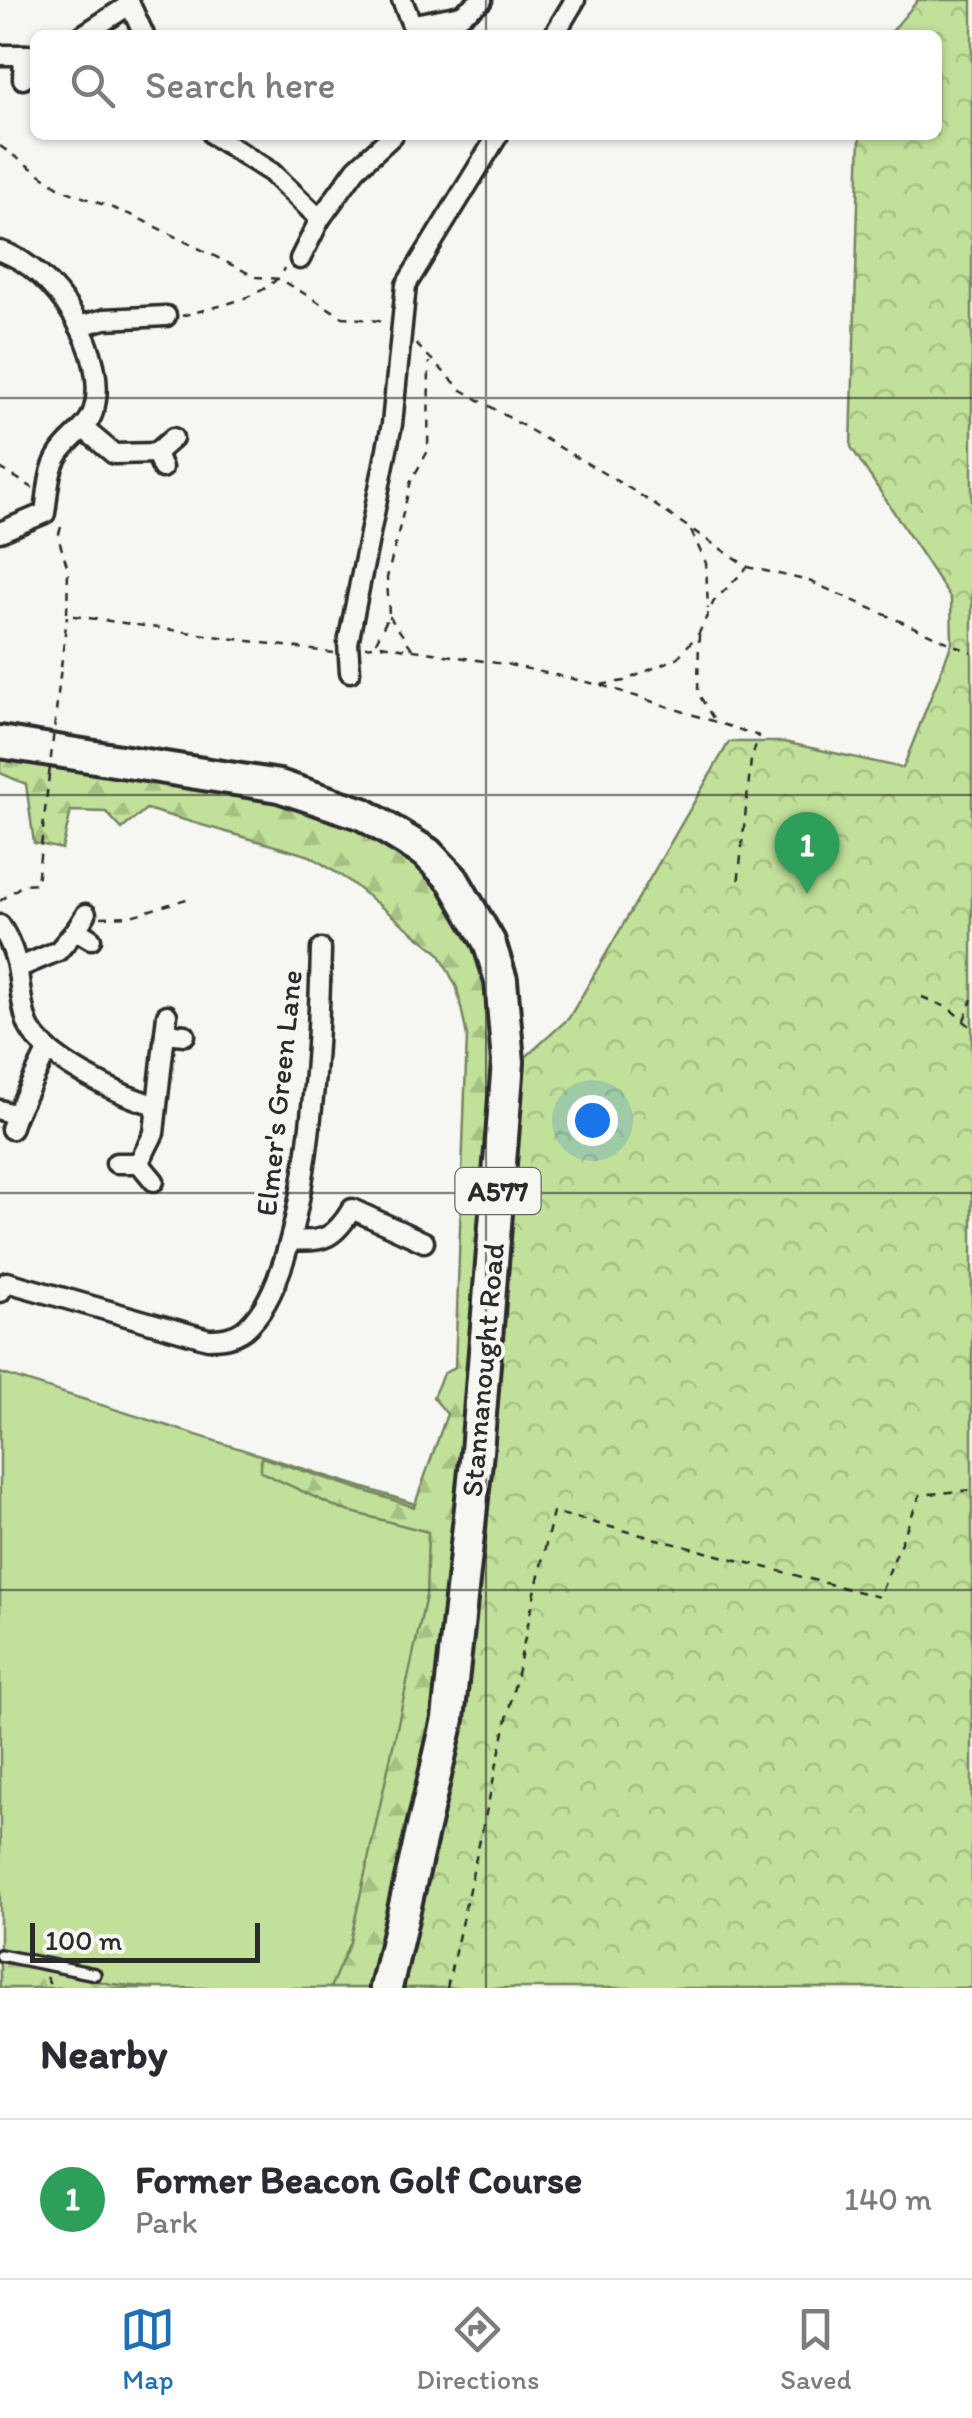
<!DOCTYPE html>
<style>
:root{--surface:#fff;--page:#f7f7f7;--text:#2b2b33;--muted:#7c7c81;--line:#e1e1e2;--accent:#1f6fb2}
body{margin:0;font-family:Itim,sans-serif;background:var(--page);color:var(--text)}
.scale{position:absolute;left:30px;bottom:25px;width:230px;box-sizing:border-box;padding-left:10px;border:5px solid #2b2b2b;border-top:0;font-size:28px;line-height:35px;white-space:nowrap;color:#2b2b2b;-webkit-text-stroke:8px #f6f6f2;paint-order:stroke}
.you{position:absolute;left:592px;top:1120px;width:35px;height:35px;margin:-25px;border:8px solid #fff;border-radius:50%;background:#1a73e8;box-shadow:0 0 0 15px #1a73e833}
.badge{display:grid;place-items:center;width:65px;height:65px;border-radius:50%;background:var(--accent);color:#fff;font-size:32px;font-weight:700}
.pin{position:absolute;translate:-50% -82px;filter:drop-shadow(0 2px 5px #0008)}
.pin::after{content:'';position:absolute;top:52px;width:35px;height:30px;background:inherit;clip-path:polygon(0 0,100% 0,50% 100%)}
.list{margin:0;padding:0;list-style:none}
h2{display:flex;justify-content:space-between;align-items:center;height:130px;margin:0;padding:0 40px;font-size:42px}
h2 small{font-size:32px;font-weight:400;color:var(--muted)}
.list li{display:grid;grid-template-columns:65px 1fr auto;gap:30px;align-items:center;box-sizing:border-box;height:160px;padding:0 40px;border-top:2px solid var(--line)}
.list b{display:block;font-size:38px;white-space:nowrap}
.list p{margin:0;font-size:32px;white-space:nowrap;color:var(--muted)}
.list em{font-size:32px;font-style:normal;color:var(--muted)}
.icon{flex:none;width:55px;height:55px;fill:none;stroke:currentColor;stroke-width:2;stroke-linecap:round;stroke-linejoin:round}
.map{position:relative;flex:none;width:972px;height:1988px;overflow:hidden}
.search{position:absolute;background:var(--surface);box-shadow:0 2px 8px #0004;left:30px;right:30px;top:30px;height:110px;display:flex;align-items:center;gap:25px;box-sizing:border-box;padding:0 35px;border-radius:15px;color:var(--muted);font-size:38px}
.sheet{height:290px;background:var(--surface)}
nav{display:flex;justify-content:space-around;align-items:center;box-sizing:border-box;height:140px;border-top:2px solid var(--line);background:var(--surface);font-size:28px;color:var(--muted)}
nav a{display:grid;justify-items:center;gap:5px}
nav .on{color:var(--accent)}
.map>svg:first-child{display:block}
.grass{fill:#c1e099;stroke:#768662;stroke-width:2.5}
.forest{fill:url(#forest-firs);stroke:#768662;stroke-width:2.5}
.park{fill:url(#park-crowns);stroke:#768662;stroke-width:2.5}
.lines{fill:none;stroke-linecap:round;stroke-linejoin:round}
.lane-casing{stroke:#2b2b2b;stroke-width:16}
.street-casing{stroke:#2b2b2b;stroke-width:25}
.primary-casing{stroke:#2b2b2b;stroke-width:38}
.path{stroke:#2b2b2b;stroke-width:2.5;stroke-dasharray:8 8;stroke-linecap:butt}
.lane{stroke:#f6f6f2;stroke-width:9}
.street{stroke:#f6f6f2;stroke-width:18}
.primary{stroke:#f6f6f2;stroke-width:30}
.path-bridge{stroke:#2b2b2b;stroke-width:2.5;stroke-dasharray:8 8;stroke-linecap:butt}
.grid{fill:none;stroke:#2b2b2b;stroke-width:2.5;stroke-opacity:0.55}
.labels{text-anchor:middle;stroke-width:8;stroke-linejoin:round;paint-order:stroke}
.shield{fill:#f6f6f2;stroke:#686867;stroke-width:2.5}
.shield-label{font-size:28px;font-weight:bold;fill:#2b2b2b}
.street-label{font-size:30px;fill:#2b2b2b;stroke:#f6f6f2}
</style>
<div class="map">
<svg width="972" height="1988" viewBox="0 0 972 1988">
<defs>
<pattern id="forest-firs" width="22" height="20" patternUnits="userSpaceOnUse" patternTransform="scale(2.5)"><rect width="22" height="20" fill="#c1e099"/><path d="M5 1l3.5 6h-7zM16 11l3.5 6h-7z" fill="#a6c084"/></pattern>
<pattern id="park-crowns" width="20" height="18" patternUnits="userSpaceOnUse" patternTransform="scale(2.5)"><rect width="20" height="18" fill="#c1e099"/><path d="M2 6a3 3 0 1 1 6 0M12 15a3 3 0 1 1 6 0" fill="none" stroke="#a6c084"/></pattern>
</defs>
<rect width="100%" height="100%" fill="#f6f6f2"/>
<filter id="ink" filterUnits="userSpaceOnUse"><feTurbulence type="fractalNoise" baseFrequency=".01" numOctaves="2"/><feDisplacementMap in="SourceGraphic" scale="20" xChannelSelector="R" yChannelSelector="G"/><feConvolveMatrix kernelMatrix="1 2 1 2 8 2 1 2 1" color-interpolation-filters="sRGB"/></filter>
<g filter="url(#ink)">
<path class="grass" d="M 0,1373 L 412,1503 L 458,1524 L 386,1988 L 0,1988 Z"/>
<g class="forest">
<path d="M 0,755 L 290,797 L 398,840 L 463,901 L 504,1033 L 443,1709 L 374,1988 L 330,1988 L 350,1942 L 426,1596 L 428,1532 L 340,1509 L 261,1472 L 261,1457 L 414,1507 L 447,1414 L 433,1397 L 443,1374 L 455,1367 L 467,1036 L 457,988 L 439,953 L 349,881 L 310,856 L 146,809 L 122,829 L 106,812 L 71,811 L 62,849 L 34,843 L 26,784 L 0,773 Z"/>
<path d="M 0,1958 L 111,1984 L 154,1988 L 0,1988 Z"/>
</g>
<path class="park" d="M 918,0 L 972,0 L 972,1988 L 386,1988 L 448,1719 L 519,1063 L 569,1018 L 729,742 L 784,742 L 903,768 L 952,643 L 951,599 L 851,447 L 860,135 L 937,135 L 937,35 L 889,35 Z"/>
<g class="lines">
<defs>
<path id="lane" d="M 0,1955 L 95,1974"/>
<g id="street">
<path d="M 128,0 L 144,35"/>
<path d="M 402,0 L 416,35"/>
<path d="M 414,24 L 461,15 L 482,0"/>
<path d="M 83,35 L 129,5"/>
<path d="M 554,35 L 575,0"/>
<path d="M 0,55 L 35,55"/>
<path d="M 23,79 L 24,55"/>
<path d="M 213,135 L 271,172 L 320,219 L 300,259"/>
<path d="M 320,219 L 356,169 L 393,135"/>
<path d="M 0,251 C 54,267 112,356 93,412 C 87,430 69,438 59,454 C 48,470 48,494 45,513 L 0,532"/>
<path d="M 79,326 L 105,319 L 166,316"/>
<path d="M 83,428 L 114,454 L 156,453"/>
<path d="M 162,468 L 156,453 L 173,438"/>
<path d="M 350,672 L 348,643 L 392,424 L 406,285 L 498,135"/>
<path d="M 86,914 L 76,930 L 91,939"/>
<path d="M 0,925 C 25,965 15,984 27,1022 C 38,1057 123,1098 156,1105"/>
<path d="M 20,967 L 58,951 L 76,930"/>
<path d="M 167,1015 L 165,1033 L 185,1035"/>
<path d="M 0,1110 L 16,1115 L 11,1129"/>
<path d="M 16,1115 L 48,1049"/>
<path d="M 116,1163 L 139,1163 L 154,1181"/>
<path d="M 139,1163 L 154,1133 L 165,1033"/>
<path d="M 291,1240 C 324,1243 335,1237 352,1209 L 424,1242"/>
<path d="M 0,1292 L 7,1282 L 208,1339 C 221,1339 233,1338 244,1330 C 311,1276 319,1034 321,949"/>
</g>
<path id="primary" d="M 0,742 L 279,786 L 363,814 L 427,853 L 453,880 L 489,942 L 501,980 L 508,1062 L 477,1452 L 448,1719 L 386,1988"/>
</defs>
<use href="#lane" class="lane-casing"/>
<use href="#street" class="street-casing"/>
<use href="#primary" class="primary-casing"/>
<g class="path">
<path d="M 0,146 L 61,189 L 134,216 L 256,277 L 280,279 L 343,317 L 388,322"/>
<path d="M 182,316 C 211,307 272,298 284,268"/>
<path d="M 416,344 L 462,390 L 634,491 L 748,567 L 809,581 L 972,653"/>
<path d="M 0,468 L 33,488"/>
<path d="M 61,527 L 58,537 L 68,569 L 67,615 L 334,653"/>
<path d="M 691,531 L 706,563 L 708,609"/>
<path d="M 389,616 L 413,650"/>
<path d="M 699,634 L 698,693 L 714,720"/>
<path d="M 376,642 L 389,615 L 387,578 L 411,481 L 428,451 L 429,362"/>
<path d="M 365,647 L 381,645 L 510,665 L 600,685 L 624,681 L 677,658 L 699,633 L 714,601 L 747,568"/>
<path d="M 61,667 L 67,616"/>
<path d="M 601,685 L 759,736 L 751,760 L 738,885"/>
<path d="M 0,901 L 24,884 L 37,883 L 49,775"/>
<path d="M 101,917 L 131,916 L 193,897"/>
<path d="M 922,997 L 949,1008 L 972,1028"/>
<path d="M 964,1020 L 972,999"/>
<path d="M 46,1977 L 51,1987 L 58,1988"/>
<path d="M 447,1988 L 553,1512 L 879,1597 L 920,1495 L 972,1490"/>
</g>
<use href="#lane" class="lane"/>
<use href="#street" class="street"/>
<use href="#primary" class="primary"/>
<path class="path-bridge" d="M 49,775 L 61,667"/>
</g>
</g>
<path class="grid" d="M 486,0 L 486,35M 486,135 L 486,1988M 0,398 L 972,398M 0,795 L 972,795M 0,1193 L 972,1193M 0,1590 L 972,1590"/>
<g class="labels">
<rect class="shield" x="455.5" y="1168" width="85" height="46" rx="8"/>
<g class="shield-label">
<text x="498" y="1201">A577</text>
</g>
<g class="street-label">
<text transform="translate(279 1093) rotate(-84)" y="10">Elmer's Green Lane</text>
<text transform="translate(483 1370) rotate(-85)" y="10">Stannanought Road</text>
</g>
</g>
</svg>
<div class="scale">100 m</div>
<div class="you"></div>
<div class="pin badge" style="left:807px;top:894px;background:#2e9e5b">1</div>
<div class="search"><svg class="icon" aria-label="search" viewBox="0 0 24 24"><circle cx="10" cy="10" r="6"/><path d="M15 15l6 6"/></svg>Search here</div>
</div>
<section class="sheet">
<h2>Nearby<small></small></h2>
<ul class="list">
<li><span class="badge" style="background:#2e9e5b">1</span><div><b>Former Beacon Golf Course</b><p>Park</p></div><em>140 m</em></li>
</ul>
</section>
<nav>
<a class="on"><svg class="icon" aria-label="map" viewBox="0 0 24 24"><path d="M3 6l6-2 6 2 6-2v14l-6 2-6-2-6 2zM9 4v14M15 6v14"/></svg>Map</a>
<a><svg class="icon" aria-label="directions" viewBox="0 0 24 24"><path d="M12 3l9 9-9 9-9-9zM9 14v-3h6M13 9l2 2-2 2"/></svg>Directions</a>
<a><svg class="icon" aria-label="saved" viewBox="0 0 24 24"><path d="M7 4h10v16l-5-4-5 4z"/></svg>Saved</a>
</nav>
